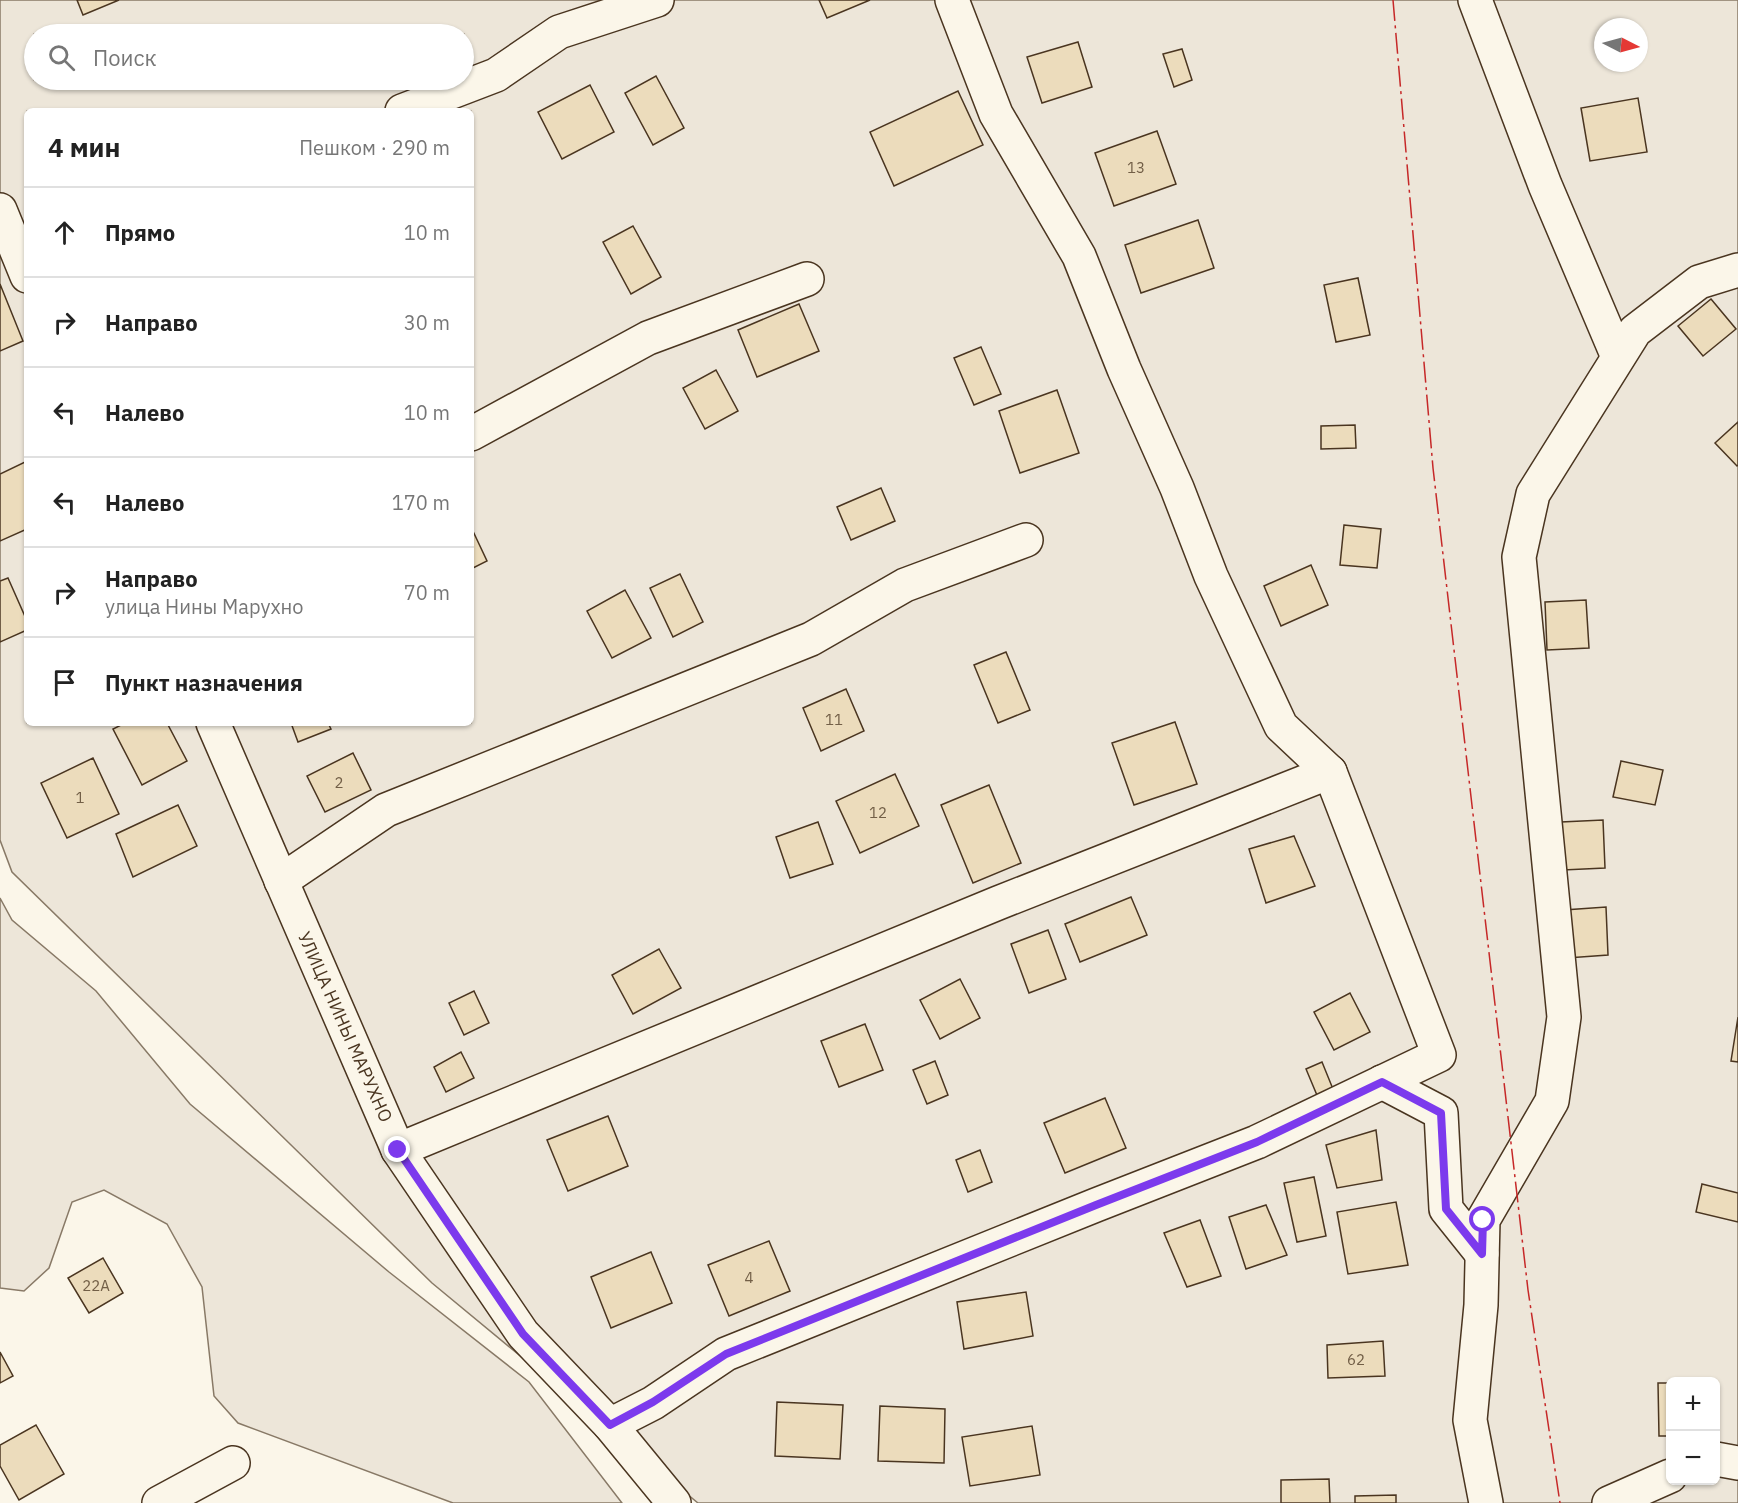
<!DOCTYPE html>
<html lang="ru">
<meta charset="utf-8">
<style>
:root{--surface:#fff;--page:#f6f6f6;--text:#222;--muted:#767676;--line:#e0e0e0}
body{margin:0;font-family:"IBM Plex Sans",sans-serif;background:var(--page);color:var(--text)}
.controls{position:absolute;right:18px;bottom:18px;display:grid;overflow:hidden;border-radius:9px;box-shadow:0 2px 4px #0004}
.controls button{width:54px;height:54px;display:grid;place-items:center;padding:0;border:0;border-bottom:2px solid var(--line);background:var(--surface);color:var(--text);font:30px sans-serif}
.compass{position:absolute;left:1594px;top:18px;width:54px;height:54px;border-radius:50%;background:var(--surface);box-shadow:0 2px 4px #0004;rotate:96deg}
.stop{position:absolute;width:18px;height:18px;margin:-14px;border:4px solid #7c3aed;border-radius:50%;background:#fff}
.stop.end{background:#7c3aed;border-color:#fff;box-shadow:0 2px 6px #0008}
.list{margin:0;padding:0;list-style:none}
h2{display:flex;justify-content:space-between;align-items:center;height:78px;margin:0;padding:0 24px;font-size:26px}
h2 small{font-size:20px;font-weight:400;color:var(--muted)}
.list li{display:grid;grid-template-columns:39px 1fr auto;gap:18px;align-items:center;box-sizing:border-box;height:90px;padding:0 24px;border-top:2px solid var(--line)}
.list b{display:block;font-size:22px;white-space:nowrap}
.list p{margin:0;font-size:20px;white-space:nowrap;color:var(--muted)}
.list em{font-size:20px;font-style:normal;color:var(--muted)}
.icon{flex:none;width:33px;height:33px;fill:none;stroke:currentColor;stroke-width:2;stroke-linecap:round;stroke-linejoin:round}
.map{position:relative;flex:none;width:1738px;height:1503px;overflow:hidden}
.search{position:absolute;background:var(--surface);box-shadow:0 2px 4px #0004;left:24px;top:24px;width:450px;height:66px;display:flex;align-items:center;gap:15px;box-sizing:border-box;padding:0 21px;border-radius:33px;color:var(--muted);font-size:22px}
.panel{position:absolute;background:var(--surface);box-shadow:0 2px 4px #0004;left:24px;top:108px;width:450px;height:618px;border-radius:9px}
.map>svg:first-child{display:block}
.green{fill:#ede6d9;stroke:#887966;stroke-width:1.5;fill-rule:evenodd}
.building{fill:#ecdcbc;stroke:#4a3520;stroke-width:1.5}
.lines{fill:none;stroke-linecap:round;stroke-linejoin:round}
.minor-casing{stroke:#4a3520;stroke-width:36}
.minor{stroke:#fbf6e9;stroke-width:33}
.power{stroke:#c62828;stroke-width:1.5;stroke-dasharray:21 4.5 3 4.5;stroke-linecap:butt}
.route{stroke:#7c3aed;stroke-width:8}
.labels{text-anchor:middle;stroke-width:4.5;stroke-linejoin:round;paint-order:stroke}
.number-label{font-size:15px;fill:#725f47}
.street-label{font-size:18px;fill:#4a3520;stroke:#fbf6e9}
</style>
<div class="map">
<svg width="1738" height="1503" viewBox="0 0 1738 1503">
<rect width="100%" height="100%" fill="#fbf6e9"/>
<g class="green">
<path d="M 0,0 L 1738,0 L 1738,1503 L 698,1503 L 432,1283 L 12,872 L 0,840 ZM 1603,27 L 1639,27 L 1639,63 L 1603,63 ZM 34,34 L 464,34 L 464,80 L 34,80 ZM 27,111 L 471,111 L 471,723 L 27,723 ZM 1670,1382 L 1716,1382 L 1716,1480 L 1670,1480 Z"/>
<path d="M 0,898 L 12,920 L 96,991 L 190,1104 L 389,1272 L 529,1382 L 622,1503 L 453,1503 L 238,1423 L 214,1396 L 202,1287 L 167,1224 L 104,1190 L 72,1202 L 49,1268 L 24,1291 L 0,1288 Z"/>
</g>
<g class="building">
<path d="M 77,0 L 119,0 L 83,15 Z"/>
<path d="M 819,0 L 870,0 L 827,18 Z"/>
<path d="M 1078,42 L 1092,87 L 1042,103 L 1027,57 Z"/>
<path d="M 1182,49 L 1192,80 L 1174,87 L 1163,54 Z"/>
<path d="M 656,76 L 684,128 L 653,145 L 625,93 Z"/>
<path d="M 590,85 L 614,132 L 562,159 L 538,112 Z"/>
<path d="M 958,91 L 983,145 L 894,186 L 870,132 Z"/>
<path d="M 1638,98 L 1647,152 L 1590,161 L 1581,108 Z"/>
<path d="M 1157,131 L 1176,184 L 1114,206 L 1095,153 Z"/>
<path d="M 1198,220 L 1214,268 L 1141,293 L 1125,245 Z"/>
<path d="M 633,226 L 661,277 L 631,294 L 603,242 Z"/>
<path d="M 1358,278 L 1370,335 L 1336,342 L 1324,285 Z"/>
<path d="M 0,284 L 23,341 L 0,351 Z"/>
<path d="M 1711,299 L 1736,329 L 1703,356 L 1678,326 Z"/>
<path d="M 799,304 L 819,351 L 757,377 L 738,330 Z"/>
<path d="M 981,347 L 1001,394 L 974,405 L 954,358 Z"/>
<path d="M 716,370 L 738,411 L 705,429 L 683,388 Z"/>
<path d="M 1057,390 L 1079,453 L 1020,473 L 999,411 Z"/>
<path d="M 1738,422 L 1738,465 L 1737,466 L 1715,443 Z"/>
<path d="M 1355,425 L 1356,448 L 1321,449 L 1321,426 Z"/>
<path d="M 25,462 L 27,467 L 27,529 L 0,541 L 0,474 Z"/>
<path d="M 881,488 L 895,521 L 851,540 L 837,507 Z"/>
<path d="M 1344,525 L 1381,529 L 1377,568 L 1340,565 Z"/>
<path d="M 471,527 L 487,561 L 471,569 Z"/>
<path d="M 1311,565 L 1328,605 L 1281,626 L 1264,586 Z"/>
<path d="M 680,574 L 703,622 L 673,637 L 650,588 Z"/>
<path d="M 8,578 L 27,621 L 27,630 L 0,642 L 0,581 Z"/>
<path d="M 625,590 L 651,638 L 612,658 L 587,611 Z"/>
<path d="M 1586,600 L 1589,648 L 1547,650 L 1545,602 Z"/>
<path d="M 1006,652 L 1030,710 L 998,723 L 974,665 Z"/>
<path d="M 846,689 L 864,731 L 821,751 L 803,708 Z"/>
<path d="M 1175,722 L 1197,784 L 1134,805 L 1112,743 Z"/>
<path d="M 125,723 L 167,723 L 187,761 L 142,785 L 113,729 Z"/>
<path d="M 291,723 L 328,723 L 331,729 L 298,742 Z"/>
<path d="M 353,753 L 371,790 L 325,812 L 307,776 Z"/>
<path d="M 93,758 L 119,814 L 67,838 L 41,783 Z"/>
<path d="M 1621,761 L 1663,770 L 1655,805 L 1613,797 Z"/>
<path d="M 895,774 L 919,826 L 860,853 L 836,801 Z"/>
<path d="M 989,785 L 1021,863 L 973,883 L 941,805 Z"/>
<path d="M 178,805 L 197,846 L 133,877 L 116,834 Z"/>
<path d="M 1603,820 L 1605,868 L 1563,870 L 1561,822 Z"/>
<path d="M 818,822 L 833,864 L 790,878 L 776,837 Z"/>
<path d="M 1294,836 L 1315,886 L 1266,903 L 1249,849 Z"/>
<path d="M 1131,897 L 1147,935 L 1080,962 L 1065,924 Z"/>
<path d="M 1606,907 L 1608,955 L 1567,958 L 1564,910 Z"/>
<path d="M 1048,930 L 1066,979 L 1029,993 L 1011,944 Z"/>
<path d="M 659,949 L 681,988 L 633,1014 L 612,975 Z"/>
<path d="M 960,979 L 980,1018 L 940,1039 L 920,1000 Z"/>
<path d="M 474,991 L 489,1023 L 464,1035 L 449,1003 Z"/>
<path d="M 1350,993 L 1370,1032 L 1334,1050 L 1314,1012 Z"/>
<path d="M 1738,1017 L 1738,1062 L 1731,1061 Z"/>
<path d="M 865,1024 L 883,1070 L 839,1087 L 821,1041 Z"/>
<path d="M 461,1052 L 474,1078 L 446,1092 L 434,1067 Z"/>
<path d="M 935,1061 L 948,1095 L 927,1104 L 913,1070 Z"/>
<path d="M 1322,1062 L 1335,1094 L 1319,1100 L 1306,1069 Z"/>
<path d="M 1105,1098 L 1126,1148 L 1065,1173 L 1044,1123 Z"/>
<path d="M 608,1116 L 628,1166 L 568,1191 L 547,1140 Z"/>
<path d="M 1376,1130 L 1382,1180 L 1337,1188 L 1326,1145 Z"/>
<path d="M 980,1150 L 992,1182 L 968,1192 L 956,1160 Z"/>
<path d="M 1314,1177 L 1326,1236 L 1297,1242 L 1284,1183 Z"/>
<path d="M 1702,1184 L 1738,1193 L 1738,1222 L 1696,1212 Z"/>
<path d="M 1396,1202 L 1408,1265 L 1348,1274 L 1337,1212 Z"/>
<path d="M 1266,1205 L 1287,1255 L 1246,1269 L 1229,1217 Z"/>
<path d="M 1200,1220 L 1221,1276 L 1187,1287 L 1164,1233 Z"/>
<path d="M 769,1241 L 790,1291 L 729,1316 L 708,1265 Z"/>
<path d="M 651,1252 L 672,1303 L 611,1328 L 591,1277 Z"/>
<path d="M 103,1258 L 123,1293 L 89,1313 L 68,1278 Z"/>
<path d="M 1026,1292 L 1033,1336 L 964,1349 L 957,1302 Z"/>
<path d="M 1383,1341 L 1385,1376 L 1328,1378 L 1327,1345 Z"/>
<path d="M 0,1352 L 13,1376 L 0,1383 Z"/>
<path d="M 1658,1383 L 1670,1383 L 1670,1436 L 1659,1436 Z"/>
<path d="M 777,1402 L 843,1405 L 840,1459 L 775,1456 Z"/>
<path d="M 880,1406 L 945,1409 L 944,1463 L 878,1461 Z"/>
<path d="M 36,1425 L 64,1474 L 19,1500 L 0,1466 L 0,1445 Z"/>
<path d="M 1032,1426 L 1040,1475 L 970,1486 L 962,1437 Z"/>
<path d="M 1329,1479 L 1330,1503 L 1281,1503 L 1281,1480 Z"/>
<path d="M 1396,1495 L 1396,1503 L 1355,1503 L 1355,1496 Z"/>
</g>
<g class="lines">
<defs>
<g id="minor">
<path d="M 1475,0 L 1545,185 L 1618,357"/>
<path d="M 402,111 L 496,75 L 559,32 L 657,0"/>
<path d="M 0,210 L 27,276"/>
<path d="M 471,434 L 648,338 L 807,279"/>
<path d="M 213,723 L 398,1150 L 523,1334 L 610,1425 L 674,1503"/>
<path d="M 281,881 L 386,810 L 811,639 L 905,585 L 1026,540"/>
<path d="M 1382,1082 L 1441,1113 L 1446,1209 L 1482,1254"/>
<path d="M 398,1150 L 998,903 L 1330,772 L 1281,726 L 1211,576 L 1177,488 L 1124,369 L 1079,256 L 996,114 L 952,0"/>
<path d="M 610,1425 L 653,1403 L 726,1354 L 1096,1205 L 1257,1142 L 1439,1055 L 1330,772"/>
<path d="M 1716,1459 L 1738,1463"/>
<path d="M 159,1503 L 233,1463"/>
<path d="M 1486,1503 L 1470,1420 L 1481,1305 L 1483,1220 L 1552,1101 L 1564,1017 L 1519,557 L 1533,494 L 1635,331 L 1699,282 L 1738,270"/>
<path d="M 1609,1503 L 1670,1476"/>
</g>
</defs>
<use href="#minor" class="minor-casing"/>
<use href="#minor" class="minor"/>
<path class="power" d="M 1393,0 L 1433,468 L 1528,1290 L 1560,1503"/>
</g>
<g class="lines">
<path class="route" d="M 398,1150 L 523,1334 L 610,1425 L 653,1402 L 726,1354 L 1096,1205 L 1257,1142 L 1382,1082 L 1441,1113 L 1446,1209 L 1482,1254 L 1483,1220"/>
</g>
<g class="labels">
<g class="number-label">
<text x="1136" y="173">13</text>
<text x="834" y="725">11</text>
<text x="339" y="788">2</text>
<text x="80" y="803">1</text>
<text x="878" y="818">12</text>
<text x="749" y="1283">4</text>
<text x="96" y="1291">22А</text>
<text x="1356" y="1365">62</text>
</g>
<g class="street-label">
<text transform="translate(345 1027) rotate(66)" y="6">УЛИЦА НИНЫ МАРУХНО</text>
</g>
</g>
</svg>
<div class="controls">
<button>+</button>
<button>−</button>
</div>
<svg class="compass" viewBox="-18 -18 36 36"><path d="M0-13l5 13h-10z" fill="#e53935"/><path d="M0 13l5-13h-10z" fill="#767676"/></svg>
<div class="stop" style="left:1483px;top:1220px"></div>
<div class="stop end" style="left:398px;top:1150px"></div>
<div class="search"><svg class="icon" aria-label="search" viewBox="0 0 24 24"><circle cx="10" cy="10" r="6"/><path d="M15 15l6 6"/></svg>Поиск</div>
<section class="panel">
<h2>4 мин<small>Пешком · 290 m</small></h2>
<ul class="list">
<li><svg class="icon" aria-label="ahead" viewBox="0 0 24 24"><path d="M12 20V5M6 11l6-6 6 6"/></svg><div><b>Прямо</b></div><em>10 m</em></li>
<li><svg class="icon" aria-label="right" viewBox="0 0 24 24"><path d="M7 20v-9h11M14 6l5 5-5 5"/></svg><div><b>Направо</b></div><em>30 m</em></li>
<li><svg class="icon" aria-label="left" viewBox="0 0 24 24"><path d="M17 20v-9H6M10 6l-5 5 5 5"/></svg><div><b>Налево</b></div><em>10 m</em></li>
<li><svg class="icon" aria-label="left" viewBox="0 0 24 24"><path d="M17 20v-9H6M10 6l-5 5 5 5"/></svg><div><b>Налево</b></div><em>170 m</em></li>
<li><svg class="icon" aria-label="right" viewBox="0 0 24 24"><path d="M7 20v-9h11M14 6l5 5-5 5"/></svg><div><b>Направо</b><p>улица Нины Марухно</p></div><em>70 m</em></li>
<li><svg class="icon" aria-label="arrive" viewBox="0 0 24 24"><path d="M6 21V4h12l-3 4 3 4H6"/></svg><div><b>Пункт назначения</b></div></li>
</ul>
</section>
</div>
